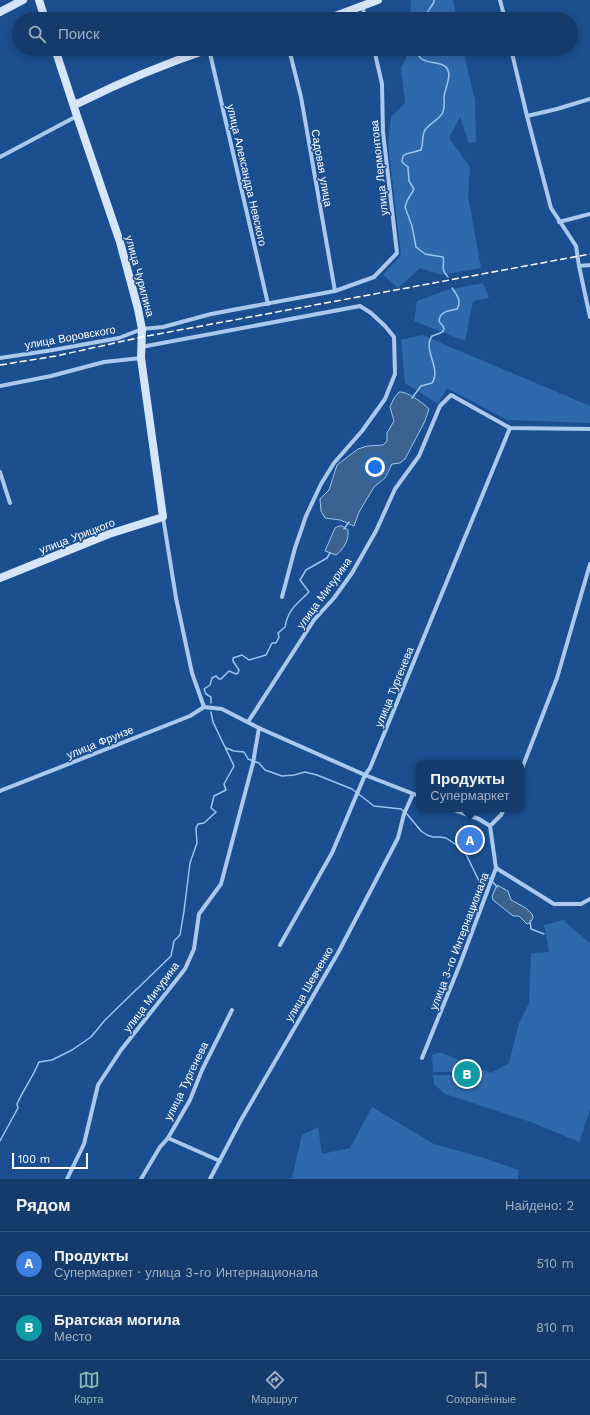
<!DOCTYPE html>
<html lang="ru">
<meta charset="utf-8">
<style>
:root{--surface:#143b6b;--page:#214673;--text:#f1f3f6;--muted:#9dadc1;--line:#33557e;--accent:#8bbbb9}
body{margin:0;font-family:"Work Sans",sans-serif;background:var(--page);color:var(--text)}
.scale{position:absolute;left:12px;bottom:10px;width:76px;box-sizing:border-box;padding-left:4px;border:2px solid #fff;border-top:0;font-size:11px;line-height:14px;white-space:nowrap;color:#fff;-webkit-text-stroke:3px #1b4f8f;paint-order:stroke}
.you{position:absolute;left:375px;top:467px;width:14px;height:14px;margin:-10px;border:3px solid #fff;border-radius:50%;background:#1a73e8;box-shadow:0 0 0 6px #1a73e833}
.badge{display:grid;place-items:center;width:26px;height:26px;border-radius:50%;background:var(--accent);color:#fff;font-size:13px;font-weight:700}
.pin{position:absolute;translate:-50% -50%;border:2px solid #fff;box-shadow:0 1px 4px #0006}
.popup{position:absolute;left:416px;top:760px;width:108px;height:52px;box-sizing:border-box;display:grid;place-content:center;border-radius:8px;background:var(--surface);filter:drop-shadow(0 1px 3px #0005);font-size:13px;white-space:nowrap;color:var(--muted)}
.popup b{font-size:15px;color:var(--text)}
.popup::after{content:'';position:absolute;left:50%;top:100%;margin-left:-8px;border:8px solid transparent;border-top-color:var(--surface)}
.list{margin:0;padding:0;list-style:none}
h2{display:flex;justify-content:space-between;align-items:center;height:52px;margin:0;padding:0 16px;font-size:17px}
h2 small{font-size:13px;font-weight:400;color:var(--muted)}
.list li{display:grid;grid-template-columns:26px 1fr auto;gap:12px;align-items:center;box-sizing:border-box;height:64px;padding:0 16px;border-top:1px solid var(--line)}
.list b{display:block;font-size:15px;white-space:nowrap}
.list p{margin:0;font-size:13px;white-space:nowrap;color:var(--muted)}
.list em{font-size:13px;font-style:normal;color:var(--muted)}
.icon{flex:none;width:22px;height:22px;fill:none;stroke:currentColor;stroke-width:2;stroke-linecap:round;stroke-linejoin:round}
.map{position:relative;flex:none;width:590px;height:1179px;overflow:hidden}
.search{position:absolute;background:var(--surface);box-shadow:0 2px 10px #0003;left:12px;right:12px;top:12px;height:44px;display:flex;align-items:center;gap:10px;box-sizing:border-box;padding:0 14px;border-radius:22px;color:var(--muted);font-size:15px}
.sheet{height:180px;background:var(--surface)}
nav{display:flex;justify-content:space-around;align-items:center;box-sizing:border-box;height:56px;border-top:1px solid var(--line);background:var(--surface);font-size:11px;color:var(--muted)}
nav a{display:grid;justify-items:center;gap:2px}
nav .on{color:var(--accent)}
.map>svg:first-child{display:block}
.green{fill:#2e69ad}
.water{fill:#3c6290;stroke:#9cc4f0}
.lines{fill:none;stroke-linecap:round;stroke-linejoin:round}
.stream{stroke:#9cc4f0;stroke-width:1.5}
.street{stroke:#a9c9ee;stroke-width:4}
.secondary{stroke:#d6e6fa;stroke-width:8}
.rail{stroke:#fff;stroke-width:1.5;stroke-dasharray:7 3;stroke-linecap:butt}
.labels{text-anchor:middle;stroke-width:3;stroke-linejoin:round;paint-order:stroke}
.street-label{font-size:11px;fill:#fff;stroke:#1b4f8f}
</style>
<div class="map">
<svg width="590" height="1179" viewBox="0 0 590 1179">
<rect width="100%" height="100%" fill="#1b4f8f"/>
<g class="green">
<path d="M 411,0 L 453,0 L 457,19 L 410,19 Z"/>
<path d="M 410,49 L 463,49 L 475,100 L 476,142 L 469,143 L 460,117 L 449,138 L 470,167 L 468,196 L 481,268 L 441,275 L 420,268 L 398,288 L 383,275 L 401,255 L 388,143 L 391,117 L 405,103 L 401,68 Z"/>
<path d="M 483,283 L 489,298 L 473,301 L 465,341 L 414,321 L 417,301 L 447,290 Z"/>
<path d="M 422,335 L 590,406 L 590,423 L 507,420 L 447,388 L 438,404 L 405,383 L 401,340 Z"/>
<path d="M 563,920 L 590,943 L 590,1110 L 579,1142 L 531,1122 L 445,1094 L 434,1084 L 433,1075 L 462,1075 L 463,1082 L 472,1081 L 471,1067 L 462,1067 L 462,1072 L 433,1072 L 432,1055 L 437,1053 L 442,1053 L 491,1073 L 509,1063 L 519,1023 L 529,1003 L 531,953 L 549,952 L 544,925 Z"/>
<path d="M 372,1107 L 434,1144 L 484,1158 L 519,1170 L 518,1179 L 287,1179 L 292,1178 L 302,1135 L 318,1127 L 322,1154 L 350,1148 Z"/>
</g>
<g class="water">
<path d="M 399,392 C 407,391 423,403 429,409 L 425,421 L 405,459 L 400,463 L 392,464 L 385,478 L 374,487 L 359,512 L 354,526 L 340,520 L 325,518 L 321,511 L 320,499 L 329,490 L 337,465 L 358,449 L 367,446 L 383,445 L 387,441 L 387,433 L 394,421 L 390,407 L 394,398 Z"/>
<path d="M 339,526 L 342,526 L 348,530 C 349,540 344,549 336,555 L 325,551 L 335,528 Z"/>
<path d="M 497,885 L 508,891 L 511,900 L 526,908 L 532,914 L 533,918 L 530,923 L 527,924 L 519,916 L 513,916 L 493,900 L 492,896 Z"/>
</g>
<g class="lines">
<g class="stream">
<path d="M 431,19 L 427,13 L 434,2 L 434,0"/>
<path d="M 416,49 C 419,63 429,61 440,64 C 456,68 446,85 444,96 C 444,101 445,107 443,112 C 440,120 428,123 424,132 C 422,138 423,145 421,150 L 406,154 L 403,156 L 402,162 L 408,167 L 409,181 L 414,189 L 407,201 L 405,207 L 412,226 L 416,247 L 425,254 L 443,257 C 445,266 440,269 448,277"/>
<path d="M 412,398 L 421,386 L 432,383 C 442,368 422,350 432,336 C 436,334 447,333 443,326 C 441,324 440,323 439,321 C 440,311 449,311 457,309 C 462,301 457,295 452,288"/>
<path d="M 344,529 L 349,522"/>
<path d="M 211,703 L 211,697 L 206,694 L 204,689 L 210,685 L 212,678 L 216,676 L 219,679 L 221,679 L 229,671 L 236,674 L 238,673 L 239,670 L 233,661 L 233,658 L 242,655 L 249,660 L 266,655 L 272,643 L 276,643 L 279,637 L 278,633 L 285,627 C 288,609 297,604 309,592 L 300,580 L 306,570 L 327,558 L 330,553"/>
<path d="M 226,748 L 234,751 L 244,752 L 248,759 L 259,763 L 265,770 L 282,776 L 294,775 L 305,772 L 317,775 L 352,789 L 374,806 L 401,809 L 407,814 L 421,831 L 427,835 L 433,837 L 440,837 L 446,838 L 464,850 L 479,881 L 483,882 L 488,876 L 497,887"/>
<path d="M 530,921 L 531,929 L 544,934"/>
<path d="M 0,1141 L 18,1108 L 17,1104 C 23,1090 33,1077 39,1062 L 52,1060 L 72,1050 L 91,1037 L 105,1020 L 171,956 L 174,941 L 180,935 L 184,911 L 190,863 L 197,843 L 196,828 L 198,824 L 204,823 L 216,812 L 211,808 L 214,796 L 226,790 L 224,784 L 234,766 L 213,722 L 211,712"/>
</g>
<g class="street">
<path d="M 500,0 L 505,19"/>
<path d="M 362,6 L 366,19"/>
<path d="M 209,49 L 268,304"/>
<path d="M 289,49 L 301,97 L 335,291"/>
<path d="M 511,49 L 527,116 L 551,208 L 576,246 L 579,266 L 590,317"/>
<path d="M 527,116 L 557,109 L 590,99"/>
<path d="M 0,157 L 77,116"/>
<path d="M 559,222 L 590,214"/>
<path d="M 579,266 L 590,265"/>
<path d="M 141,347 L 360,306 L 371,313 L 385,326 L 394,337 L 395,374 L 385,399 L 362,431 L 334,463 L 321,484 L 306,516 L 295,548 L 282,597"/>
<path d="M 0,358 L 53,350 L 119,338 L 142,329 L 163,327 L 211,314 L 335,291 L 374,277 L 397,253 L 383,132 L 382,84 L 374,49"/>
<path d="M 0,386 L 51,376 L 104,362 L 141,358"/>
<path d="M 0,472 L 10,503"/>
<path d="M 163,517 L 176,598 L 192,673 L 204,707"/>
<path d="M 204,707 L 222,709 L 259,728 L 365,775 L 419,796"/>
<path d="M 248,722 L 314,620 L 334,598 L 352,573 L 376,531 L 395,489 L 419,456 L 440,406 L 451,395 L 510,428 L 590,429"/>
<path d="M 521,771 L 557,678 L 590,564"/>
<path d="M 0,791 L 190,716 L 204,707"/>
<path d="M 452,809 L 479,819 L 490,826"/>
<path d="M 496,868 L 554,904 L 581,904 L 590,899"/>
<path d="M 280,945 L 332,853 L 365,775 L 370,768 L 510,428"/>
<path d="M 422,1058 L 460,964 L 496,868 L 490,826 L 501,815 L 504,809"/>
<path d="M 168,1138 L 220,1161"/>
<path d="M 67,1179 L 84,1144 L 98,1085 L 121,1050 L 185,969 L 194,949 L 199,914 L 221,884 L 253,763 L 259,728"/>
<path d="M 141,1179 L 160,1147 L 168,1138 L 190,1100 L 202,1070 L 232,1010"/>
<path d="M 210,1179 L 241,1120 L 338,953 L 398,838 L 404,814 L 413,794"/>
</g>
<g class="secondary">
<path d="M 39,0 L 45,19"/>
<path d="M 0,12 L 23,0"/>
<path d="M 327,19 L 378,0"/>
<path d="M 74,104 L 79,103 C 121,82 164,64 209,49"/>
<path d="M 0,578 L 109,534 L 163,517 L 141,358 L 142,329 L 138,309 L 120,242 L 77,116 L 55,49"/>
</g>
<path class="rail" d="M 0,365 L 56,356 L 142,337 L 590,254"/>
</g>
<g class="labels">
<g class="street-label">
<text transform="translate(322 168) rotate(80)" y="4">Садовая улица</text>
<text transform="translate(379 168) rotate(-96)" y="4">улица Лермонтова</text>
<text transform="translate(247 175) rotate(77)" y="4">улица Александра Невского</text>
<text transform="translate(140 276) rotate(75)" y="4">улица Чурилина</text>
<text transform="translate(70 337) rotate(-10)" y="4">улица Воровского</text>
<text transform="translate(77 536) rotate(-21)" y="4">улица Урицкого</text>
<text transform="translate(324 593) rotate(-54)" y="4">улица Мичурина</text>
<text transform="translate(394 687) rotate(-68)" y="4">улица Тургенева</text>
<text transform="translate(100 742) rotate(-22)" y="4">улица Фрунзе</text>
<text transform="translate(459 941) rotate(-69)" y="4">улица 3-го Интернационала</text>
<text transform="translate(309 984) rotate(-60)" y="4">улица Шевченко</text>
<text transform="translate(151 997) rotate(-53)" y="4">улица Мичурина</text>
<text transform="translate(186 1081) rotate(-64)" y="4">улица Тургенева</text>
</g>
</g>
</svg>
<div class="scale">100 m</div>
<div class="you"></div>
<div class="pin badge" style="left:470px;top:840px;background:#3f7fe0">A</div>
<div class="popup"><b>Продукты</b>Супермаркет</div>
<div class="pin badge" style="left:467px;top:1074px;background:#0f9aa8">B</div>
<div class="search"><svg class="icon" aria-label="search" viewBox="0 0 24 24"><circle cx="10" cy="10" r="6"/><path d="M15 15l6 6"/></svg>Поиск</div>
</div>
<section class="sheet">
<h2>Рядом<small>Найдено: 2</small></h2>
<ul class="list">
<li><span class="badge" style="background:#3f7fe0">A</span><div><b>Продукты</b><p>Супермаркет · улица 3-го Интернационала</p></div><em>510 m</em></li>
<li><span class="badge" style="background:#0f9aa8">B</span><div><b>Братская могила</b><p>Место</p></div><em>810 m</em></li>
</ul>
</section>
<nav>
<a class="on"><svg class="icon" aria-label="map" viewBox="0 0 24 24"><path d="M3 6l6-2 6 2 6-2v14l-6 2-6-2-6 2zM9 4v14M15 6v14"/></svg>Карта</a>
<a><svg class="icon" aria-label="directions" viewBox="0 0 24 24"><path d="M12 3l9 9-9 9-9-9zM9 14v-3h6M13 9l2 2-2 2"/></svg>Маршрут</a>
<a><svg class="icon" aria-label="saved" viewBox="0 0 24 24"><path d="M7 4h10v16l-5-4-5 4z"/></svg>Сохранённые</a>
</nav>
